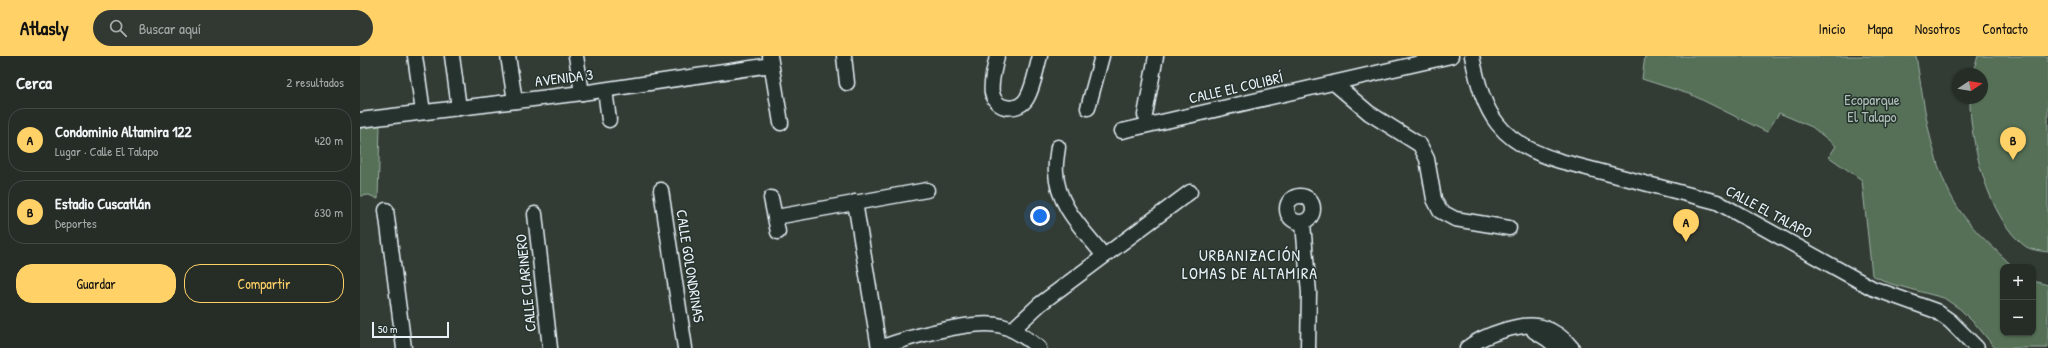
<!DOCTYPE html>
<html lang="es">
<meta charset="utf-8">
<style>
:root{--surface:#262d27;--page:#323933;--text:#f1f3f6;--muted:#a4a8a7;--line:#424944;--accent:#ffd166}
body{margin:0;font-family:"Patrick Hand",sans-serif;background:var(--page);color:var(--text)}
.controls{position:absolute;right:12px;bottom:12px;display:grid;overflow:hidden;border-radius:8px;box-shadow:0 1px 3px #0004}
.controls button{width:36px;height:36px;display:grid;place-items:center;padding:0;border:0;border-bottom:1px solid var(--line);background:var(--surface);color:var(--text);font:20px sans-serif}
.compass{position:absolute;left:1592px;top:12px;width:36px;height:36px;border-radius:50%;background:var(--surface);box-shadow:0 1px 3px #0004;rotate:78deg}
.scale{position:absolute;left:12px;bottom:10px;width:77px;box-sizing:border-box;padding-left:4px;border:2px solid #e8f1f8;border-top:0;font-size:11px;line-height:14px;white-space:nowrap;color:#e8f1f8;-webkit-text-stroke:3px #26332d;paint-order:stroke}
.you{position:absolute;left:680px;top:160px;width:14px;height:14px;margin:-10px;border:3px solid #fff;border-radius:50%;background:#1a73e8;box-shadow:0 0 0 6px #1a73e833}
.badge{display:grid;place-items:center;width:26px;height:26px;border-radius:50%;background:var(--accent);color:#111;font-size:13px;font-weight:700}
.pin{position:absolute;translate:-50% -33px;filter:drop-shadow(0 1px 2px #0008)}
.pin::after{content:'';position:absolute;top:21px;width:14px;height:12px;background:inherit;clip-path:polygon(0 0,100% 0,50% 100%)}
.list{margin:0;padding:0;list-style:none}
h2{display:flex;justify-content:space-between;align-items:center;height:52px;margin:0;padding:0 16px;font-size:17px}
h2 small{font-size:13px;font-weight:400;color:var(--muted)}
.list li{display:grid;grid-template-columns:26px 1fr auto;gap:12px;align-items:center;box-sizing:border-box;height:64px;margin:0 8px 8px;padding:0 8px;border:1px solid var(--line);border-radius:16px}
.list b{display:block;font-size:15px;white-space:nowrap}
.list p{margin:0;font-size:13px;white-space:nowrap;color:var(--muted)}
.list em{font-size:13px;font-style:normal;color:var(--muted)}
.actions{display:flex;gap:8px;padding:12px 16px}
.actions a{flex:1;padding:9px 0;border:1px solid var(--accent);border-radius:16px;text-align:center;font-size:14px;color:var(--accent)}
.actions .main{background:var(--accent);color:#111}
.icon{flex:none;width:22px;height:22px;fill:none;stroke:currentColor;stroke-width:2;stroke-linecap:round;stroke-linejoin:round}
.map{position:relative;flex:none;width:1688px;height:292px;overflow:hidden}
header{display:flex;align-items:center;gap:24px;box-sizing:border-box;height:56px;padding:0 20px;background:var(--accent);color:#111}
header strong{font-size:19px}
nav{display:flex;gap:22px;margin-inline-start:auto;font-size:14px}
.search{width:280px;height:36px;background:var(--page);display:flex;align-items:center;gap:10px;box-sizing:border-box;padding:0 14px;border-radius:22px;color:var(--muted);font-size:15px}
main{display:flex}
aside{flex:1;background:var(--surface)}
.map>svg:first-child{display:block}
.green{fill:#546f56;stroke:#9eb0a7}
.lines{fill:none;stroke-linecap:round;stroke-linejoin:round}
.minor-casing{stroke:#e8f1f8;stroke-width:17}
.minor{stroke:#26332d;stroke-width:14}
.labels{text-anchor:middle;stroke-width:3;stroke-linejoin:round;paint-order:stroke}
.street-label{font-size:15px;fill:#e8f1f8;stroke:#26332d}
.park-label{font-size:15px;fill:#adbdb7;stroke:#26332d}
.neighbourhood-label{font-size:16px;letter-spacing:1px;fill:#e8f1f8;stroke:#26332d}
</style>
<header>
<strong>Atlasly</strong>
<div class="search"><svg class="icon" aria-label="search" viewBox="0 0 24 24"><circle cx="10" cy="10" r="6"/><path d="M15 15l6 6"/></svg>Buscar aquí</div>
<nav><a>Inicio</a><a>Mapa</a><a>Nosotros</a><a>Contacto</a></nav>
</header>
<main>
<aside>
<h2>Cerca<small>2 resultados</small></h2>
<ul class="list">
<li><span class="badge">A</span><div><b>Condominio Altamira 122</b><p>Lugar · Calle El Talapo</p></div><em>420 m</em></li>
<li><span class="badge">B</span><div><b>Estadio Cuscatlán</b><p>Deportes</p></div><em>630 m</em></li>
</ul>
<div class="actions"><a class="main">Guardar</a><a>Compartir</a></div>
</aside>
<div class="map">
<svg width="1688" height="292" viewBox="0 0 1688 292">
<rect width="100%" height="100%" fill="#333c34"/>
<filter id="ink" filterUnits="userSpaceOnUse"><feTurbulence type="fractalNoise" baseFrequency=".025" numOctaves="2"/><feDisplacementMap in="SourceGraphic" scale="8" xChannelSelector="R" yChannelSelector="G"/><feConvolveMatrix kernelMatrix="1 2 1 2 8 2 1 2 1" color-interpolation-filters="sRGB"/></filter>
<g filter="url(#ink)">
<g class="green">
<path d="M 1285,0 L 1556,0 C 1565,52 1570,110 1600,155 C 1614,176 1636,193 1653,211 L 1643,211 L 1643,277 L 1673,277 L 1673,225 L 1688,229 L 1688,292 L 1635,292 L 1618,271 L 1600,253 L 1584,242 L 1531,228 L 1512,219 L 1502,124 L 1469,101 L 1476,90 L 1452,71 L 1419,57 L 1407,76 L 1332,39 L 1282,23 Z"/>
<path d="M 1618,0 L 1688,0 L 1688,196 C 1681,195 1670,194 1665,190 C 1629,164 1609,84 1610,42 L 1622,42 L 1622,18 L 1612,18 Z"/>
<path d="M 20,69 L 18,143 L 9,139 L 0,140 L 0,72 Z"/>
</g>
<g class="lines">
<defs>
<g id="minor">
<path d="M 55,0 L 63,56"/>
<path d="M 92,0 L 99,52"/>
<path d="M 148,0 L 155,45"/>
<path d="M 216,0 L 222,37"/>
<path d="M 410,0 L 421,67"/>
<path d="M 484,0 L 487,27"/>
<path d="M 637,0 C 635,11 630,26 632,37 C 636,55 659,56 667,42 C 674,30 676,13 680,0"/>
<path d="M 1112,0 C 1124,59 1139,87 1200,105 L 1357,146 L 1512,232 L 1576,255 L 1590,265 L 1617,292"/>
<path d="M 974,27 L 1009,57 L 1060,89 L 1067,103 L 1074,143 L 1080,155 L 1095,163 L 1149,172"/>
<path d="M 245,34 L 249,64"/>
<path d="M 728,52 L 742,0"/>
<path d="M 785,59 L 796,0"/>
<path d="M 0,64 L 222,37 L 411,9"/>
<path d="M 762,75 L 1091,0"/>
<path d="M 698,91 C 697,99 695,108 696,116 C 697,150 724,174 744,200"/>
<path d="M 301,134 L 325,292"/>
<circle cx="940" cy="153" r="13"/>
<path d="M 411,142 L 418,176"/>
<path d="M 495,146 L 519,292"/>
<path d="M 26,154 L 44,292"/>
<path d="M 175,158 L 190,292"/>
<path d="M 416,161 L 567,134"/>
<path d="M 943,167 L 949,237 L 948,292"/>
<path d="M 652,274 L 680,248 L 830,136"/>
<path d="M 1174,275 L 1187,283 L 1198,292"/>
<path d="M 520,292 C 546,282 616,262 642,270 C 656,274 668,283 679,292"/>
<path d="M 1107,292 C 1123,279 1163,265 1182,271 C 1195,275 1204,282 1212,292"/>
</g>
</defs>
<use href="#minor" class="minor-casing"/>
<use href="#minor" class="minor"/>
</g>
</g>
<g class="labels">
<g class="street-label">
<text transform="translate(204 22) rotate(-7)" y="5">AVENIDA 3</text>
<text transform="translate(876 32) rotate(-13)" y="5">CALLE EL COLIBRÍ</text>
<text transform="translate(1409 156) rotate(28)" y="5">CALLE EL TALAPO</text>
<text transform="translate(330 210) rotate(81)" y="5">CALLE GOLONDRINAS</text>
<text transform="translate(166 227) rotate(-96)" y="5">CALLE CLARINERO</text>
</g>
<g class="park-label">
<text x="1512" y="49">Ecoparque<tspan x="1512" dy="17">El Talapo</tspan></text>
</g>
<g class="neighbourhood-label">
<text x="890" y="205">URBANIZACIÓN<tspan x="890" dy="18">LOMAS DE ALTAMIRA</tspan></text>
</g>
</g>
</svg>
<div class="controls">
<button>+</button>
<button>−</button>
</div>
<svg class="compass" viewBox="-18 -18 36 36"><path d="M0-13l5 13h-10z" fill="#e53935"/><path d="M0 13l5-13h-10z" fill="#a4a8a7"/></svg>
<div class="scale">50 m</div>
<div class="you"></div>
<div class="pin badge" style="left:1326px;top:186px">A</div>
<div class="pin badge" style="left:1653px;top:104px">B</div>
</div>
</main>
